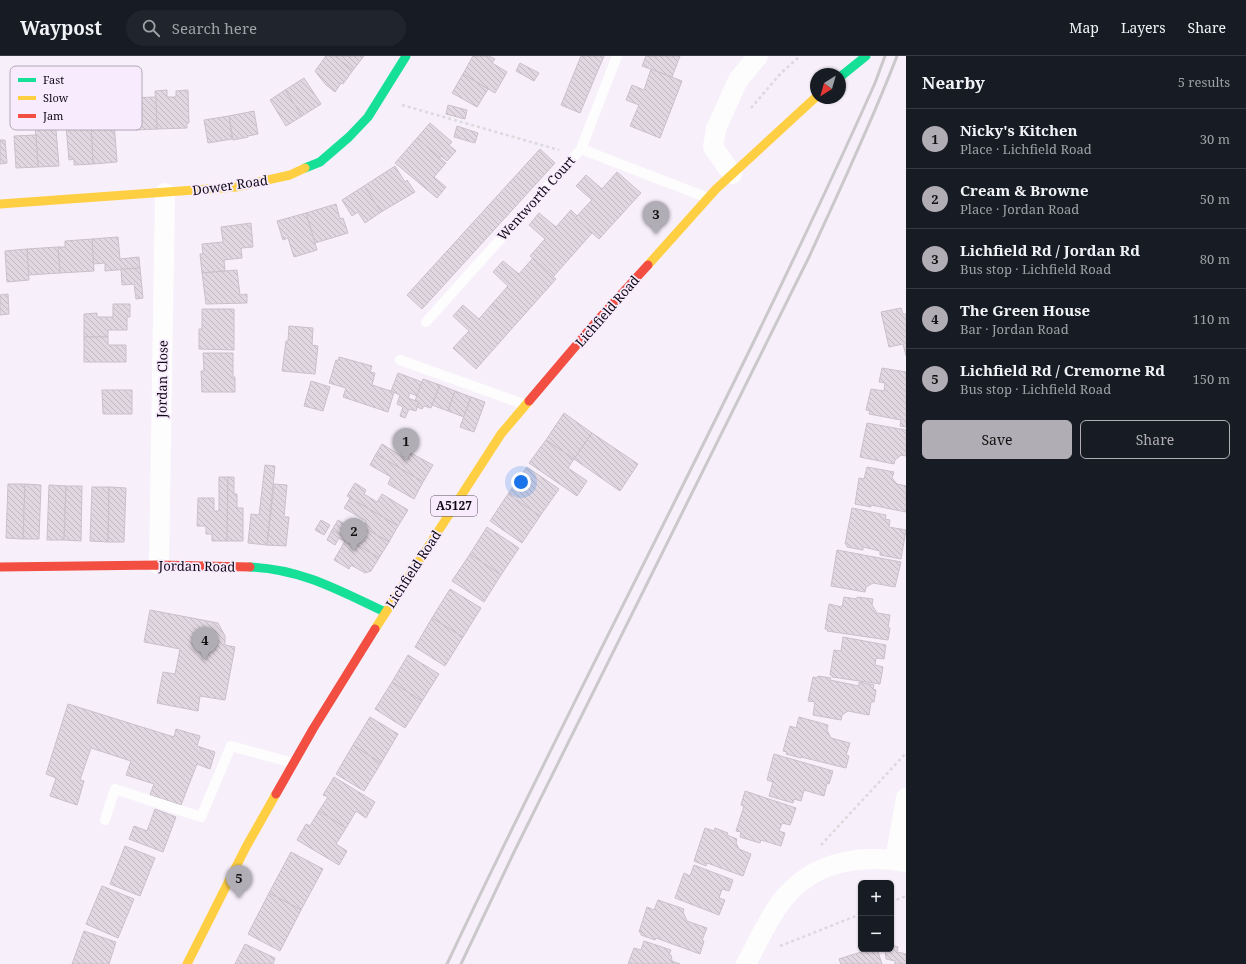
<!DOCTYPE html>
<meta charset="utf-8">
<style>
:root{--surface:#171b24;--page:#20242c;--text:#f1f3f6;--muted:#9ea1a6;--line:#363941;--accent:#b0aeb4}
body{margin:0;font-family:"Noto Serif",serif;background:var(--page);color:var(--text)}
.controls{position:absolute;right:12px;bottom:12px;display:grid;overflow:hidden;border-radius:6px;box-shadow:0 1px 3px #0004}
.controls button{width:36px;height:36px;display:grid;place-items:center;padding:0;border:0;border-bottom:1px solid var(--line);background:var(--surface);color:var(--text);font:20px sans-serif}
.compass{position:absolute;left:810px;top:12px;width:36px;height:36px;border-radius:50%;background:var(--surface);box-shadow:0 1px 3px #0004;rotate:217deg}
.you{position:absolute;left:521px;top:426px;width:14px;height:14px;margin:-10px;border:3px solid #fff;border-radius:50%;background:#1a73e8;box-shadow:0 0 0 6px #1a73e833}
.badge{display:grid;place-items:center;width:26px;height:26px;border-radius:50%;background:var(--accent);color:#111;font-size:13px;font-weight:700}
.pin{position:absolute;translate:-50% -33px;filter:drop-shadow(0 1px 2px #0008)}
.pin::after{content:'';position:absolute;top:21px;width:14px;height:12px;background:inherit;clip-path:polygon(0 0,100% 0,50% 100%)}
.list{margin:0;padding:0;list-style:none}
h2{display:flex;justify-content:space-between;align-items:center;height:52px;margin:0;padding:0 16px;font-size:17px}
h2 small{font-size:13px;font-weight:400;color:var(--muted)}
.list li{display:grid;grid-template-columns:26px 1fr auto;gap:12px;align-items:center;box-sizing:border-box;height:60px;padding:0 16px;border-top:1px solid var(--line)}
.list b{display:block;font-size:15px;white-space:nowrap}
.list p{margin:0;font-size:13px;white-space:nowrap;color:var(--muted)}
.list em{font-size:13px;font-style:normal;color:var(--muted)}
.actions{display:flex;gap:8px;padding:12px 16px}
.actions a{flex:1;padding:9px 0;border:1px solid var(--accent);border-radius:6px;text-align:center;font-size:14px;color:var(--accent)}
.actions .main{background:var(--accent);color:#111}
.icon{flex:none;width:22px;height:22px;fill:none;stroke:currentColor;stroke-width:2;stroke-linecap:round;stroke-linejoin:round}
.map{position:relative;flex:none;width:906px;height:908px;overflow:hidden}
header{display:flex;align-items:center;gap:24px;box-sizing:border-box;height:56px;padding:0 20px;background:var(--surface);border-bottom:1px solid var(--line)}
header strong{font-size:19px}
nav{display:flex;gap:22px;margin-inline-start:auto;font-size:14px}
.search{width:280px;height:36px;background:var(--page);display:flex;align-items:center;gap:10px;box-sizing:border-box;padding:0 14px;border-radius:22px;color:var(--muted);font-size:15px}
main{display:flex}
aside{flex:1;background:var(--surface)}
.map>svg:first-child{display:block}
.building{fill:url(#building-back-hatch);stroke:#c9c0c9}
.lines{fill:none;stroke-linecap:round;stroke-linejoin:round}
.path{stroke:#dcdadd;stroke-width:2.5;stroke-dasharray:3 3;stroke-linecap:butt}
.lane{stroke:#fefdfe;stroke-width:10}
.street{stroke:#fefdfe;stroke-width:20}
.fast{stroke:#16e098;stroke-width:9}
.slow{stroke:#ffcf43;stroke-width:9}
.jam{stroke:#f24e42;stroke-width:9}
.rail{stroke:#cac8cb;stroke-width:3}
.labels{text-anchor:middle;stroke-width:3.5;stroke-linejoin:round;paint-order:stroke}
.shield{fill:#f8ebfe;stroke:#554d5a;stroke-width:1}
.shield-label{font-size:12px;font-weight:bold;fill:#0f0913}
.street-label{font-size:13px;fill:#0f0913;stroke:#f8ebfe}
.key{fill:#f8ebfe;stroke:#b2a7b8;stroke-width:1}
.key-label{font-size:11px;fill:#0f0913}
</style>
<header>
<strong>Waypost</strong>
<div class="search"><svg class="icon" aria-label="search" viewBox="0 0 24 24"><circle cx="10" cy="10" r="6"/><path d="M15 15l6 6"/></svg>Search here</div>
<nav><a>Map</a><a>Layers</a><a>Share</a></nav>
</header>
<main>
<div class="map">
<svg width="906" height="908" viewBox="0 0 906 908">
<defs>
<pattern id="building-back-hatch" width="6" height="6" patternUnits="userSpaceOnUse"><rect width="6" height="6" fill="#e1d7e1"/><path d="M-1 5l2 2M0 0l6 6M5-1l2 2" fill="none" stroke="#c0b7c0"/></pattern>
</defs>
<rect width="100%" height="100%" fill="#f7effa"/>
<g class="building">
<path d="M 326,0 L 335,0 L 353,14 L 343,28 L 341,27 L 335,36 L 326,29 L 315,15 Z"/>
<path d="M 335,0 L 364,0 L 353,14 Z"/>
<path d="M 473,0 L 489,0 L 495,3 L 492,7 L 507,16 L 495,37 L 463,18 Z"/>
<path d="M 581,0 L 604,0 L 580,57 L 561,49 Z"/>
<path d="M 646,0 L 680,0 L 672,21 L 642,10 Z"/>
<path d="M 520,7 L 539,17 L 534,25 L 516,15 Z"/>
<path d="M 651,13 L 682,25 L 660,82 L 630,70 L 639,49 L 626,44 L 632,29 L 644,34 Z"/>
<path d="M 463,18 L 488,33 L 477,51 L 452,37 Z"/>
<path d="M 304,22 L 321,48 L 302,60 L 285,34 Z"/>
<path d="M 167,34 L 167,41 L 176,41 L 176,35 L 188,34 L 189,67 L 187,67 L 187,72 L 157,73 L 155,35 Z"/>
<path d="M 285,34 L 302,60 L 286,70 L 270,44 Z"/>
<path d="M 156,41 L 157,73 L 136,74 L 135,71 L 127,72 L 125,42 Z"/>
<path d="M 448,49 L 467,54 L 465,63 L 446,58 Z"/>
<path d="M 254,55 L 258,78 L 248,80 L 248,81 L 233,84 L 229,60 Z"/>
<path d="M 229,60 L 232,83 L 208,87 L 204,64 Z"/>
<path d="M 46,62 L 55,62 L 59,110 L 38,111 L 35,68 L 46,68 Z"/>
<path d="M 114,66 L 117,106 L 93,108 L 91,68 Z"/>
<path d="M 430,67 L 452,86 L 449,89 L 456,95 L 447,105 L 441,100 L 439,101 L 417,82 Z"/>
<path d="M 91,68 L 93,108 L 74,109 L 74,103 L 69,104 L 66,70 Z"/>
<path d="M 457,70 L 478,77 L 475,87 L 454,81 Z"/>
<path d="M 36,79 L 38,111 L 16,112 L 14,80 Z"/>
<path d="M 417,82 L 446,107 L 434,121 L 446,131 L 437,142 L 395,107 Z"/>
<path d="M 0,84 L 5,84 L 7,107 L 0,108 Z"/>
<path d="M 540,93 L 555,107 L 422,253 L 407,239 Z"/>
<path d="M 395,110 L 405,126 L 407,124 L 415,136 L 381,156 L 364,130 Z"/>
<path d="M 617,116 L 641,137 L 599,183 L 575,162 L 592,144 L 576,130 L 586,119 L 602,133 Z"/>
<path d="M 364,130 L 381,156 L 365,167 L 358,156 L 352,160 L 342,144 Z"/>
<path d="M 336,148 L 340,163 L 343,162 L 348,177 L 315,187 L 306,157 Z"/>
<path d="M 571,154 L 577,160 L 575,162 L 592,177 L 553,221 L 530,200 L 545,183 L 529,169 L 539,157 L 556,171 Z"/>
<path d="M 306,157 L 317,194 L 294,201 L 288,182 L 283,184 L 277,165 Z"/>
<path d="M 251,167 L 253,191 L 241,192 L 242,202 L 224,204 L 225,215 L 202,217 L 200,198 L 203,198 L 202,188 L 223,186 L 221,171 Z"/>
<path d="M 118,181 L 120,203 L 139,201 L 140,212 L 105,215 L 105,207 L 93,208 L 92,183 Z"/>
<path d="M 92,183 L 94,215 L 60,217 L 58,191 L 65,191 L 65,185 Z"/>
<path d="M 58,191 L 60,217 L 28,219 L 27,193 Z"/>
<path d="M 27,193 L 29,224 L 7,226 L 5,195 Z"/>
<path d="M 533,202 L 556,223 L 515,269 L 492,248 L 508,230 L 493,216 L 503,205 L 519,218 Z"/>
<path d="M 140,212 L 143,242 L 136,243 L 134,228 L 122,229 L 121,213 Z"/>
<path d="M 237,214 L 240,239 L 247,238 L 247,247 L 206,248 L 202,217 Z"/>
<path d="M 8,238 L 9,258 L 0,259 L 0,239 Z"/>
<path d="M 113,248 L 130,248 L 130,261 L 127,261 L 127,274 L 108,274 L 108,281 L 84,281 L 84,258 L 97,257 L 97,261 L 113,261 Z"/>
<path d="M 492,248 L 515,269 L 476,313 L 453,292 L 469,275 L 453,260 L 463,249 L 479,263 Z"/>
<path d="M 901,252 L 903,258 L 906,258 L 906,300 L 903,288 L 889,291 L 881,256 Z"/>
<path d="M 202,253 L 234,253 L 234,294 L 199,293 L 199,273 L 202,273 Z"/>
<path d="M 289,270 L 313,272 L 312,289 L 318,290 L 315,318 L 282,315 L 286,285 L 288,285 Z"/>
<path d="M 84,281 L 108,281 L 108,289 L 126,289 L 126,306 L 84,306 Z"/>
<path d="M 203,297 L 233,297 L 233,321 L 235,321 L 235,336 L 202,336 L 201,315 L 204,315 Z"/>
<path d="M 339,301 L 372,310 L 370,316 L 375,317 L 372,329 L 394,336 L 388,356 L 343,341 L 346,332 L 329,327 L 336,304 L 338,305 Z"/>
<path d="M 882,312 L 906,316 L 906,371 L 900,370 L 901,364 L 869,358 L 870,355 L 866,354 L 871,333 L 884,335 L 885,327 L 879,326 Z"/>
<path d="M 398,317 L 422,326 L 417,340 L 410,337 L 408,342 L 419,346 L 416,355 L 409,353 L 405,362 L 400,360 L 403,351 L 397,348 L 400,339 L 391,335 Z"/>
<path d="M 423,323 L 440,329 L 431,352 L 424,350 L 422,353 L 417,351 L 419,346 L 415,345 Z"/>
<path d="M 311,325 L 330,331 L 323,355 L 304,350 Z"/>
<path d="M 440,329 L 455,335 L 448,355 L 432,349 Z"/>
<path d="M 102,334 L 132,334 L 132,358 L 103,358 Z"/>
<path d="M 455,335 L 471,341 L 464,361 L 448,355 Z"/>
<path d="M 471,341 L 485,346 L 474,376 L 460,371 Z"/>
<path d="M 564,357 L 592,377 L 574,403 L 546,384 Z"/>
<path d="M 867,367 L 906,374 L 906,400 L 901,399 L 895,404 L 894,408 L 860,401 Z"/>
<path d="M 592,377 L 638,408 L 620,435 L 574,403 Z"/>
<path d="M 546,384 L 574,403 L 568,412 L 587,425 L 577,440 L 529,407 Z"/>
<path d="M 382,388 L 403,401 L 407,395 L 433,409 L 423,426 L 376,398 Z"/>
<path d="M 376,398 L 423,426 L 414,443 L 388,428 L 391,421 L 370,409 Z"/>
<path d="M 265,409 L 275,410 L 267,489 L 248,487 L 251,458 L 259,459 Z"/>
<path d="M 527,411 L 559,433 L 540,460 L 508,438 Z"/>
<path d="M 867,411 L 894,416 L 892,422 L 897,428 L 906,430 L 906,456 L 871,449 L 871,451 L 855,448 L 859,422 L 864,423 Z"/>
<path d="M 219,421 L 228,421 L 227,485 L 212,485 L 212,478 L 206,478 L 206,470 L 197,470 L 198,442 L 214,442 L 214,455 L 219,455 Z"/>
<path d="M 228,421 L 234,421 L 234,438 L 237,438 L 237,452 L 243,452 L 243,485 L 227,485 Z"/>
<path d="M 355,427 L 366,434 L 364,438 L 377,446 L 382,438 L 408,454 L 398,470 L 347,440 Z"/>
<path d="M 8,428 L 25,428 L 23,483 L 6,482 Z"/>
<path d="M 25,428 L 41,429 L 39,483 L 23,483 Z"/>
<path d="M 274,428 L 287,429 L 284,461 L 289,461 L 286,490 L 267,489 Z"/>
<path d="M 49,429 L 66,430 L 64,484 L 47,484 Z"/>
<path d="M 66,430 L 82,430 L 81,485 L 64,484 Z"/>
<path d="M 92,431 L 109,431 L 108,486 L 90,485 Z"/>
<path d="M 109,431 L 126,432 L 124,486 L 108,486 Z"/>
<path d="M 508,438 L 540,460 L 522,487 L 490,465 Z"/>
<path d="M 350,442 L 398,470 L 389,486 L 363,471 L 366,465 L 344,452 Z"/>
<path d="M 852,452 L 886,459 L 885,463 L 890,464 L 889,471 L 906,474 L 901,503 L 880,499 L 880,495 L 863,491 L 863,494 L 847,491 L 847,489 L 845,488 Z"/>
<path d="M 321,464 L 330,469 L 324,479 L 315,474 Z"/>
<path d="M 338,464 L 360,477 L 363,471 L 389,486 L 379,502 L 332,474 Z"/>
<path d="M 487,471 L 519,492 L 501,519 L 470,498 Z"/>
<path d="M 332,474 L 379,502 L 371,515 L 365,517 L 351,509 L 349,513 L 334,504 L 345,485 L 339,482 L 335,489 L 327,484 Z"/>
<path d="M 837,494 L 901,506 L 895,531 L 873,527 L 866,531 L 865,536 L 831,530 Z"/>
<path d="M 470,498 L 501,519 L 484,546 L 452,525 Z"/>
<path d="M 450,533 L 481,552 L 463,581 L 432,562 Z"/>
<path d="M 844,541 L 857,543 L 857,541 L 873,543 L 872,549 L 877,557 L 890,559 L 888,572 L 890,572 L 888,584 L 827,575 L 828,573 L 825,573 L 829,548 L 842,551 Z"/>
<path d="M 150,554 L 218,567 L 225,580 L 225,589 L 235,591 L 225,644 L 200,640 L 198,655 L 157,647 L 163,616 L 175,618 L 180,593 L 144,586 Z"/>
<path d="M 432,562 L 463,581 L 445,610 L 415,591 Z"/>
<path d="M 843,581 L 886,589 L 884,603 L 876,602 L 875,609 L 883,611 L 880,628 L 832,621 L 832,619 L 830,619 L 834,594 L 841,595 Z"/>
<path d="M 408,599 L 439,618 L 422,645 L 392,626 Z"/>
<path d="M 818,620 L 831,622 L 830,624 L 859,630 L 859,626 L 874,629 L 873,633 L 876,634 L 874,646 L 871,646 L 869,659 L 848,655 L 842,659 L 841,664 L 813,659 L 815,646 L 808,645 L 813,621 L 817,622 Z"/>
<path d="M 392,626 L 422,645 L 405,672 L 375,653 Z"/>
<path d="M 68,648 L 174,681 L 176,673 L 200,680 L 197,690 L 215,696 L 210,713 L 197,708 L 181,749 L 150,739 L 154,728 L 126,719 L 131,705 L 91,692 L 80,724 L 84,725 L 77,749 L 50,740 L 56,722 L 46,718 Z"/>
<path d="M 370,661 L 398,678 L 381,707 L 353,689 Z"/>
<path d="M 799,661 L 828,669 L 827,674 L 831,682 L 850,687 L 846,699 L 849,700 L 846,712 L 801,701 L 801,702 L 786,698 L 787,696 L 783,695 L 790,670 L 796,672 Z"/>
<path d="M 353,689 L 381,707 L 364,735 L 336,718 Z"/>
<path d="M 774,698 L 833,715 L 829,728 L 827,727 L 824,740 L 804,734 L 801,745 L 794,743 L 793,747 L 769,740 L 773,726 L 767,724 Z"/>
<path d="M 334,721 L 375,746 L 366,762 L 356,755 L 346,772 L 319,755 L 328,741 L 323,739 Z"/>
<path d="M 745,735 L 796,752 L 790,769 L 782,767 L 779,775 L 785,777 L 781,790 L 761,784 L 760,787 L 740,781 L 741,776 L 736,775 L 744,750 L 741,749 Z"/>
<path d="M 155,753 L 176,761 L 163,796 L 129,783 L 134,770 L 147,775 Z"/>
<path d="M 319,755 L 346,772 L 336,788 L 347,795 L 339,809 L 297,784 L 306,768 L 310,770 Z"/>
<path d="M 705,772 L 714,775 L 715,772 L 728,777 L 727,779 L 737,783 L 736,787 L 739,793 L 751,798 L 743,820 L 707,807 L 706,810 L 694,805 Z"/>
<path d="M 125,790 L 155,802 L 140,840 L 110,828 Z"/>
<path d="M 291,796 L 323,813 L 301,854 L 269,837 Z"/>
<path d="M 694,809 L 733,824 L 729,835 L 722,833 L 719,842 L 725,844 L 719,859 L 675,842 L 684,817 L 690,820 Z"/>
<path d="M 102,830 L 134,843 L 118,882 L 86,868 Z"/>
<path d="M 269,837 L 301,854 L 280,895 L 248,878 Z"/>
<path d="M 658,844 L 684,853 L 683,856 L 687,865 L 707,872 L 702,884 L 704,885 L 700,898 L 656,882 L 655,884 L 641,879 L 641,876 L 639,876 L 647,851 L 654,854 Z"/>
<path d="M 84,875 L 116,886 L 109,908 L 72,908 Z"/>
<path d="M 644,885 L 671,894 L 669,899 L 671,899 L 672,905 L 680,908 L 628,908 L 634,892 L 641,894 Z"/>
<path d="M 245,888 L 275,902 L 273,908 L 235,908 Z"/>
<path d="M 891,889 L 898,891 L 897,896 L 906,898 L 906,908 L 895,908 L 895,905 L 886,903 L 885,893 L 891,893 Z"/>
<path d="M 870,893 L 877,893 L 882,908 L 841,908 L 839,903 Z"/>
</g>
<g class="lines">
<g class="path">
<path d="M 402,49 L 559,94"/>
<path d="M 751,52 L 781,17 L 800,0"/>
<path d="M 821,789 L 906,697"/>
<path d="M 891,846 L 906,840"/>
<path d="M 780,890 L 861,858"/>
</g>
<g class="lane">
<path d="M 581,93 L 708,142"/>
<path d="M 426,266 L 581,93 L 617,0"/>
<path d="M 400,304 L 526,349"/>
<path d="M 105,764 L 115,733 L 201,761 L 231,690 L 293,707"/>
</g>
<g class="street">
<path d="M 732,118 L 713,91 L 716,73 L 738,24 L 758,0"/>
<path d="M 159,509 L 165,137"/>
<path d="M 895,804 L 906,742"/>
<path d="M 746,908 C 758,886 768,862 784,842 C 815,805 861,798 906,806"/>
</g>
<g class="fast">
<path d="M 840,21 L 866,0"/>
<path d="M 305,112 L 320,106 L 349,81 L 368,61 L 406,0"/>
<path d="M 250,511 C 302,513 340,535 385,556"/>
</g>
<g class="slow">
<path d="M 0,148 L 236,131 L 290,119 L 305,112"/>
<path d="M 648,209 L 716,133 L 816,41"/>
<path d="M 375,573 L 501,378 L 529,345"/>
<path d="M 187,908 L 246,791 L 276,738"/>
</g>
<g class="jam">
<path d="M 529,345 L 596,266 L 648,209"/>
<path d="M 0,511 L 159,509 L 250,511"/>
<path d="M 276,738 L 313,673 L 375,573"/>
</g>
<g class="rail">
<path d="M 447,908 C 586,613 742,325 875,27 L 885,0"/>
<path d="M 461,908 L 515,794 L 810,199 C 840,133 871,68 897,0"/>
</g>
</g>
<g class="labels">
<rect class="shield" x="431" y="440" width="46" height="20" rx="3"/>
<g class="shield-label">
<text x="454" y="454">A5127</text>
</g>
<g class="street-label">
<text transform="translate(230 129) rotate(-8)" y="5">Dower Road</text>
<text transform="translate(536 142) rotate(-48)" y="5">Wentworth Court</text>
<text transform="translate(607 255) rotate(-49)" y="5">Lichfield Road</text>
<text transform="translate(162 323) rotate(-89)" y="5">Jordan Close</text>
<text transform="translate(197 510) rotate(1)" y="5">Jordan Road</text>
<text transform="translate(413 513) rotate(-57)" y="5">Lichfield Road</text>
</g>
</g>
<rect x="10" y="10" width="132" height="64" rx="6" class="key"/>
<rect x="18" y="22" width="18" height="4" fill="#16e098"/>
<rect x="18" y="40" width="18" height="4" fill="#ffcf43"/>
<rect x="18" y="58" width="18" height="4" fill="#f24e42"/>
<g class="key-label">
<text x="43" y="28">Fast</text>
<text x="43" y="46">Slow</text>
<text x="43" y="64">Jam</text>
</g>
</svg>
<div class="controls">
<button>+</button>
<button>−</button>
</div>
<svg class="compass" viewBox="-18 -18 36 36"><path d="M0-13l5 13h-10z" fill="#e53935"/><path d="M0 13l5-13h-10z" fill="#9ea1a6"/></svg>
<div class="you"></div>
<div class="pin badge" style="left:406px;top:405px">1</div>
<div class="pin badge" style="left:354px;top:495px">2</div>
<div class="pin badge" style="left:656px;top:178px">3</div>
<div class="pin badge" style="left:205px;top:604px">4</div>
<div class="pin badge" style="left:239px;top:842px">5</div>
</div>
<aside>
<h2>Nearby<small>5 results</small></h2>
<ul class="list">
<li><span class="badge">1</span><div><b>Nicky's Kitchen</b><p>Place · Lichfield Road</p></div><em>30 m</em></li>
<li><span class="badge">2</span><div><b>Cream &amp; Browne</b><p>Place · Jordan Road</p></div><em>50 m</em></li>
<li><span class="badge">3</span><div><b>Lichfield Rd / Jordan Rd</b><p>Bus stop · Lichfield Road</p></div><em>80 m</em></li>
<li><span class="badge">4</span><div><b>The Green House</b><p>Bar · Jordan Road</p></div><em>110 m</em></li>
<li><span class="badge">5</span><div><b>Lichfield Rd / Cremorne Rd</b><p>Bus stop · Lichfield Road</p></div><em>150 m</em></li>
</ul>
<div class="actions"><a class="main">Save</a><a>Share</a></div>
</aside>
</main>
